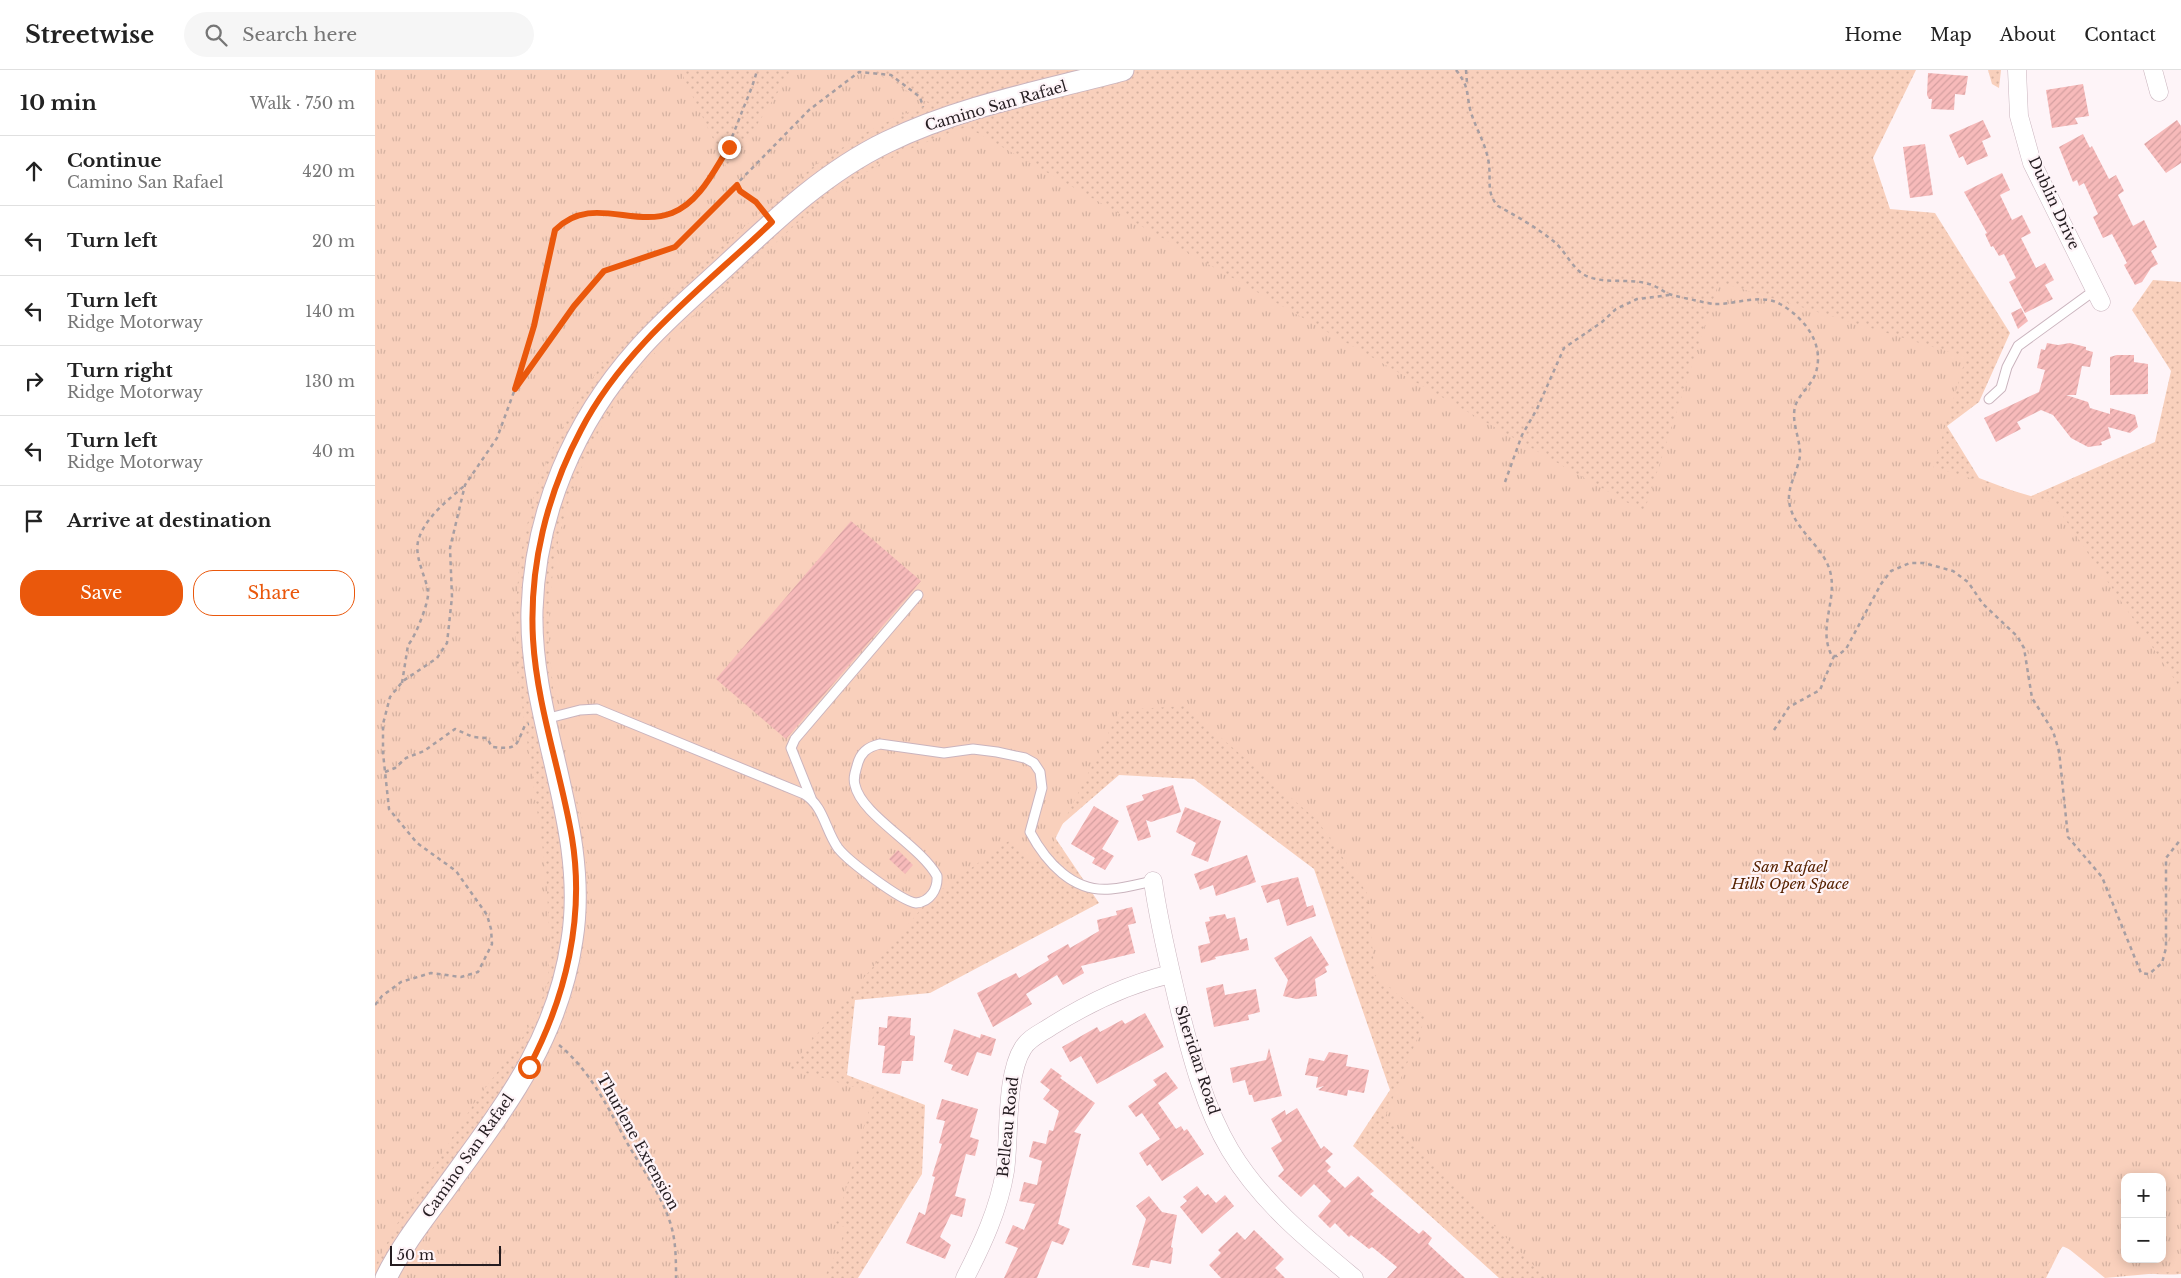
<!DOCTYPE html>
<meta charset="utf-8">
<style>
:root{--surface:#fff;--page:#f6f6f6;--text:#222;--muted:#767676;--line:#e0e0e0;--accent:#ea580c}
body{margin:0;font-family:"Libre Baskerville",serif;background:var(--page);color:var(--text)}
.controls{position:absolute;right:15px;bottom:15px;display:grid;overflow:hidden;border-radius:10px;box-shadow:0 2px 12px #0003}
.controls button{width:45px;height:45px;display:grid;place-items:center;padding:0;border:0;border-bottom:1px solid var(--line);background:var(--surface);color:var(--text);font:25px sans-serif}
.scale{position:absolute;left:15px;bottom:12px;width:111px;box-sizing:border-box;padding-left:5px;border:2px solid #241c20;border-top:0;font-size:14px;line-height:18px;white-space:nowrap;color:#241c20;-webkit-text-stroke:4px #fef4f8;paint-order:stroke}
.stop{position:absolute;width:15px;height:15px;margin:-11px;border:4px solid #ea580c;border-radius:50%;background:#fff}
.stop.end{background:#ea580c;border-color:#fff;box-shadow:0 1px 5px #0008}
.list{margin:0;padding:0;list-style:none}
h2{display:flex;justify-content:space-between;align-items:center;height:65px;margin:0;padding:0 20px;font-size:21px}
h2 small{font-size:16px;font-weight:400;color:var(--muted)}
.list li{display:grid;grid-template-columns:32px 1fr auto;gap:15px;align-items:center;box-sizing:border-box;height:70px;padding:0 20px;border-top:1px solid var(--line)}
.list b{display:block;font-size:19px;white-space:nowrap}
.list p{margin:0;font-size:16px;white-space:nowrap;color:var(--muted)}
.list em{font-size:16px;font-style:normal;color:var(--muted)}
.actions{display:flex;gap:10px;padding:15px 20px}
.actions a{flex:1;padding:11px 0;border:1px solid var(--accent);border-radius:20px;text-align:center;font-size:18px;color:var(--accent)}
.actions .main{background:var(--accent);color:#fff}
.icon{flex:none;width:28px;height:28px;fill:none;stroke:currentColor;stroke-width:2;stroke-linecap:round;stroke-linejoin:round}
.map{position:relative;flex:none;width:1806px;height:1208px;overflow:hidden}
header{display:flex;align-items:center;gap:30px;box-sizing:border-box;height:70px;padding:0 25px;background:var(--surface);border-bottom:1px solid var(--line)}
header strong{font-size:24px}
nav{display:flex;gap:28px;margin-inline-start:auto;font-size:18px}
.search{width:350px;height:45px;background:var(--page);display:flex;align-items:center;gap:12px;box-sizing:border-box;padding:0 18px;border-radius:28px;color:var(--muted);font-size:19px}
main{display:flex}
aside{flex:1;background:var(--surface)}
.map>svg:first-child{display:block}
.grass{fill:url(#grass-dots);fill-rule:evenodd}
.park{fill:url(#park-tufts);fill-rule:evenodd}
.building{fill:url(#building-hatch)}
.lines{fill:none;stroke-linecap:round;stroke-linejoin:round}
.service-casing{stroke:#cab4be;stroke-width:11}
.minor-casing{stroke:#cab4be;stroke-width:19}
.tertiary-casing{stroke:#cab4be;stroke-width:23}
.path{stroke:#a79ea2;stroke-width:2.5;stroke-dasharray:4 4;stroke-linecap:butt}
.service{stroke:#fff;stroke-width:9}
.minor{stroke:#fff;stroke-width:18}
.tertiary{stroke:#fff;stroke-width:21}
.route{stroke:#ea580c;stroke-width:6}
.labels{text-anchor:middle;stroke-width:4.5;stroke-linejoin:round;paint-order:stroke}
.street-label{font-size:15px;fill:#241c20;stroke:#fef4f8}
.park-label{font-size:15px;font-style:italic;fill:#572200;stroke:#fef4f8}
</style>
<header>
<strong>Streetwise</strong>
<div class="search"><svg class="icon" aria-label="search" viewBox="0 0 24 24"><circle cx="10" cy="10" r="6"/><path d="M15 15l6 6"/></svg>Search here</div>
<nav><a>Home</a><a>Map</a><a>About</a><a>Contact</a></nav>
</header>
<main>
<aside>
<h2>10 min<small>Walk · 750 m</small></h2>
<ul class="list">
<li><svg class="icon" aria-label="ahead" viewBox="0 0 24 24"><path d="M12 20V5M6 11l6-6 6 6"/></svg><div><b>Continue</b><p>Camino San Rafael</p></div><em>420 m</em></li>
<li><svg class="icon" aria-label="left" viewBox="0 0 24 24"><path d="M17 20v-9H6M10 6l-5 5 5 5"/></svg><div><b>Turn left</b></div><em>20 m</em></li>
<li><svg class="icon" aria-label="left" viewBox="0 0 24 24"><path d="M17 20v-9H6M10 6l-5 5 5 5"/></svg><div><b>Turn left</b><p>Ridge Motorway</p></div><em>140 m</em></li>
<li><svg class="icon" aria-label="right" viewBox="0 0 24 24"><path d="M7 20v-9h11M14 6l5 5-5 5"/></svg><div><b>Turn right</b><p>Ridge Motorway</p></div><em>130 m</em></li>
<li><svg class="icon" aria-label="left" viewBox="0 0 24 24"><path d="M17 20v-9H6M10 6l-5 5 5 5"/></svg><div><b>Turn left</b><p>Ridge Motorway</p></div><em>40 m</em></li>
<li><svg class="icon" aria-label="arrive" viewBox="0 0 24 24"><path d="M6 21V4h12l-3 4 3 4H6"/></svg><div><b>Arrive at destination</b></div></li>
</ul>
<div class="actions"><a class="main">Save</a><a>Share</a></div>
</aside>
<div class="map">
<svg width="1806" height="1208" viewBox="0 0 1806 1208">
<defs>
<pattern id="grass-dots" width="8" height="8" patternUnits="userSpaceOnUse" patternTransform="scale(1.25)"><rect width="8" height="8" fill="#f9d0bc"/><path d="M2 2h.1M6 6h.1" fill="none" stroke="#d5b2a1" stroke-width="1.8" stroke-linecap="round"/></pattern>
<pattern id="park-tufts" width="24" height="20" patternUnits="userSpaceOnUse" patternTransform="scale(1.25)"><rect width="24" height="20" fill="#f9d0bc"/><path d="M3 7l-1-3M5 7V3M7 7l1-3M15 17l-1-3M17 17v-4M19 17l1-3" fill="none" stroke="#d5b2a1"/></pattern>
<pattern id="building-hatch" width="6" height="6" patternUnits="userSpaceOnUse" patternTransform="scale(1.25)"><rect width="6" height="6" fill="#f7baba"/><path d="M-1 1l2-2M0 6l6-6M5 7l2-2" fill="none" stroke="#d49fa0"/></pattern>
</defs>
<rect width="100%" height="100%" fill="#fef4f8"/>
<g class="grass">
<path d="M 0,0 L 1541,0 L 1498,88 L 1515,139 L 1560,143 L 1635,263 L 1604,332 L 1572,356 L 1604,408 L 1654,427 L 1780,372 L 1796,301 L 1757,240 L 1778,210 L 1806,212 L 1806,1204 C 1766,1208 1723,1192 1687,1176 L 1671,1208 L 1124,1208 L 978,1076 L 1015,1020 L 939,799 L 819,709 L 744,705 L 677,763 L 724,833 L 555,923 L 480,930 L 472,1005 L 550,1035 L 547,1104 L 483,1208 L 0,1208 ZM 1750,1107 L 1787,1107 L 1787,1189 L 1750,1189 Z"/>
<path d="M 1613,0 L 1626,0 L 1624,18 L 1617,14 Z"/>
</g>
<g class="park">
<path d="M 0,0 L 305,0 L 353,100 L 417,0 L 495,0 L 555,34 L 524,46 L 492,62 L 440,95 L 297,220 L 231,288 L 194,344 L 171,393 L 158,429 L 145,487 L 140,546 L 142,600 L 171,802 L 175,875 L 173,912 L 162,943 L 143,975 L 102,1029 L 22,1154 L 0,1196 Z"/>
<path d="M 592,57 L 1269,442 L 1344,212 L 1591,287 L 1558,397 L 1679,433 L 1806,619 L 1806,1201 L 1730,1208 L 1689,1175 L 1662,1208 L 1171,1208 L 1019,1055 L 1009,1050 L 1051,947 L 1000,906 L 992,823 L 942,750 L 809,636 L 745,640 L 674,781 L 658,795 L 635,770 L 556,827 L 414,998 L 499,1023 L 461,1153 L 473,1159 L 449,1208 L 24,1208 C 83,1107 178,1018 204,901 C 214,857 215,807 209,762 C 203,725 188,689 182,652 C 179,634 178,615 176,597 C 166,494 196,389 259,307 C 292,265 336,231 376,196 C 402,172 427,147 455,126 C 497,95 543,73 592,57 ZM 1750,1107 L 1787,1107 L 1787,1189 L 1750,1189 Z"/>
</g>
<g class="building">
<path d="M 1553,3 L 1593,6 L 1590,25 L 1580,24 L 1579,40 L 1556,39 L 1557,29 L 1554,29 L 1552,25 Z"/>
<path d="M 1708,14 L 1714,46 L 1700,48 L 1703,54 L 1677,58 L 1671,20 Z"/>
<path d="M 1608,50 L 1616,67 L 1607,71 L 1613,86 L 1592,95 L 1588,86 L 1584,88 L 1574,65 Z"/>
<path d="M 1802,50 L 1806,56 L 1806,93 L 1791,103 L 1769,74 Z"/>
<path d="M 1708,64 L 1715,78 L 1717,76 L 1734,109 L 1741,105 L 1749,121 L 1743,125 L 1758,156 L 1769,150 L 1782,177 L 1776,181 L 1783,194 L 1776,198 L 1767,212 L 1760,215 L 1749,195 L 1752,193 L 1737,164 L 1728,168 L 1718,147 L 1723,144 L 1709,113 L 1704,116 L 1702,110 L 1698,112 L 1684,77 Z"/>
<path d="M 1550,74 L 1558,125 L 1535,128 L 1528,77 Z"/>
<path d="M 1627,103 L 1635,120 L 1625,125 L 1637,150 L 1647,145 L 1656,163 L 1646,168 L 1661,198 L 1670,193 L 1679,210 L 1670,215 L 1678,229 L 1650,243 L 1634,212 L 1641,208 L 1629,184 L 1624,186 L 1618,176 L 1616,177 L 1610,164 L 1612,163 L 1589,122 Z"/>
<path d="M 1646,238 L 1653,251 L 1643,259 L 1636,243 Z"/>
<path d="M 1672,273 L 1683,275 L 1695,273 L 1711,277 L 1711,280 L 1718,282 L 1715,297 L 1707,296 L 1701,325 L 1691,325 L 1713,332 L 1715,338 L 1735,344 L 1735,338 L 1760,345 L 1763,357 L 1755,363 L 1733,357 L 1736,368 L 1726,372 L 1727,375 L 1713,377 L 1696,368 L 1678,345 L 1666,340 L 1642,352 L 1646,359 L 1621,372 L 1609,348 L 1664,322 L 1670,300 L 1662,298 L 1666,279 L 1670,280 Z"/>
<path d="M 1742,285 L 1759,285 L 1759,292 L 1773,294 L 1773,324 L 1735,325 L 1735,287 Z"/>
<path d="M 476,451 L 546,511 L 411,669 L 341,609 Z"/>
<path d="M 798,715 L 806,742 L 776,752 L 771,750 L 776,767 L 763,771 L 751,736 L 769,730 L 767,725 Z"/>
<path d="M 719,736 L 744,751 L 727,779 L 739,786 L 730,800 L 717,793 L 720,788 L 696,774 Z"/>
<path d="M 810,737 L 846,751 L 833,792 L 816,785 L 821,773 L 801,762 Z"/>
<path d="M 523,780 L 538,795 L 530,804 L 514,789 Z"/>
<path d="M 872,785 L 881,812 L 841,826 L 838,815 L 825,820 L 819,804 Z"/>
<path d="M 923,807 L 932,837 L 938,835 L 941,846 L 912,856 L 904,829 L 892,833 L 886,816 Z"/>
<path d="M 757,837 L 761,853 L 753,855 L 760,883 L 706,896 L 709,903 L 688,915 L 682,905 L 651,924 L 657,934 L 618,957 L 602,923 L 641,903 L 644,908 L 674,890 L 672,886 L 693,874 L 695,878 L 724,861 L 722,850 L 742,845 L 741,841 Z"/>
<path d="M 850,844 L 852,849 L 860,847 L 865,870 L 872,868 L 874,880 L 840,887 L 841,889 L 826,893 L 823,876 L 835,873 L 830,852 L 835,851 L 834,847 Z"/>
<path d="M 936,866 L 954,895 L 950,897 L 952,902 L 940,909 L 942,926 L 921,929 L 908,926 L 913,910 L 899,888 Z"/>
<path d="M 848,914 L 850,925 L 881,919 L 885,942 L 873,945 L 874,950 L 839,957 L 831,918 Z"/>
<path d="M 770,943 L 789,977 L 722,1014 L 706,986 L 695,992 L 687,977 L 722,957 L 725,962 L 747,950 L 750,954 Z"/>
<path d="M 513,946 L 536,948 L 535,965 L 540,966 L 538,991 L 527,991 L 525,1004 L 507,1003 L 510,976 L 503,975 L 504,957 L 512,958 Z"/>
<path d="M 579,959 L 605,968 L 606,964 L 621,969 L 616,986 L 602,982 L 593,1006 L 576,1000 L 578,995 L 569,992 Z"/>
<path d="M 894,978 L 907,1026 L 879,1032 L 877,1025 L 874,1025 L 870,1010 L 858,1013 L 855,998 L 891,990 Z"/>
<path d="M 954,982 L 973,985 L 971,996 L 994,1000 L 989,1023 L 973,1020 L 972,1026 L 943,1020 L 949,1016 L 941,1018 L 943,1007 L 930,1005 L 934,988 L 949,991 Z"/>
<path d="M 676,998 L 687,1006 L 685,1008 L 720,1033 L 699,1062 L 706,1064 L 683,1154 L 695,1159 L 688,1175 L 677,1171 L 662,1208 L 629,1208 L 643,1178 L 630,1173 L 638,1155 L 649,1160 L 660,1134 L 644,1131 L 649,1112 L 662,1115 L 667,1091 L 654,1087 L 658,1071 L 671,1074 L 674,1060 L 678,1061 L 684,1041 L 668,1029 L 675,1020 L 665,1012 Z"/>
<path d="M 791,1002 L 803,1018 L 783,1033 L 801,1059 L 806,1056 L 809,1061 L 812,1059 L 829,1084 L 787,1111 L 775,1094 L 772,1096 L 764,1083 L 785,1069 L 767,1043 L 761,1047 L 753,1036 L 782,1015 L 778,1010 Z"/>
<path d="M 567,1029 L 603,1039 L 595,1067 L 604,1070 L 600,1086 L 591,1084 L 580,1126 L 591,1129 L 587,1147 L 576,1144 L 565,1167 L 576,1175 L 570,1189 L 531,1173 L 544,1142 L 550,1145 L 560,1107 L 557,1106 L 567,1074 L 564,1073 L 570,1051 L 561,1049 Z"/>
<path d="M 922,1038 L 946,1079 L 949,1076 L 958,1084 L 950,1091 L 956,1097 L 952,1101 L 970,1118 L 983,1106 L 999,1121 L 995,1124 L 1044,1164 L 1048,1160 L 1057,1168 L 1053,1174 L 1090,1208 L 1012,1208 L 1022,1197 L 997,1177 L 994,1179 L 976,1165 L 974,1167 L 960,1153 L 955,1158 L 943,1146 L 956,1131 L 939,1114 L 926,1127 L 903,1106 L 909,1100 L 896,1078 L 907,1071 L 896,1049 L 910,1040 L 911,1045 Z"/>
<path d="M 822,1116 L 830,1126 L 833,1124 L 841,1133 L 850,1125 L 859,1136 L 827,1164 L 805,1137 L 812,1131 L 808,1127 Z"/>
<path d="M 774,1126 L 787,1142 L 802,1145 L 796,1177 L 798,1178 L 796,1194 L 776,1190 L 774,1198 L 757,1195 L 771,1149 L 761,1136 Z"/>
<path d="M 879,1160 L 909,1189 L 900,1198 L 910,1208 L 846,1208 L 834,1195 L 846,1183 L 843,1180 L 862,1162 L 870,1170 Z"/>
</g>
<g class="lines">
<defs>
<g id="service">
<path d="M 1614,329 L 1626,318 L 1632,297 L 1643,276 L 1720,220"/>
<path d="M 170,649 L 205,640 L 222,639 L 429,724 C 449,736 450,760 463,778 C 473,791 526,831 541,833 C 555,832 563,819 562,806 C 545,775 486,745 480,715 C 478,708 480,703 482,696 C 485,683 492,677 505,674 L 569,683 L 598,679 L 622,682 L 650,688 L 659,693 L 665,702 L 667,718 L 655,762 C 671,792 698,823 736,819 C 750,818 764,814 778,811"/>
<path d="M 436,728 L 416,678 L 420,669 L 543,525"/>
</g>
<g id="minor">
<path d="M 1642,0 L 1644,46 L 1657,93 L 1726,232"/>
<path d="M 1778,0 L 1784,22"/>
<path d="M 778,811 C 784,855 795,898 805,941 C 817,989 830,1038 855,1080 C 886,1132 934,1171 979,1208"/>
<path d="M 590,1208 C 607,1175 624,1139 630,1101 C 635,1067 630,1006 648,978 C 654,968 666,963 675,957 C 713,933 753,914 796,904"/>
</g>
<path id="tertiary" d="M 11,1208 C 26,1177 48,1149 68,1122 C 127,1040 182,973 197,870 C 215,757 154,652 157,540 C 160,443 199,352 263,280 C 291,248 324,221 355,192 C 404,146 452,101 512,72 C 586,36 669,21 748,0"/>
</defs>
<use href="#service" class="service-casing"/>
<use href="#minor" class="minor-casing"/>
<use href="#tertiary" class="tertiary-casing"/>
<g class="path">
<path d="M 1081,0 C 1094,17 1091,20 1095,39 C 1100,58 1112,75 1114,95 C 1116,111 1111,123 1123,136 C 1141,146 1161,157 1177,170 C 1191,180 1197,201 1214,207 C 1233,214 1255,208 1274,214 C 1282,216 1287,221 1294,224 C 1299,226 1332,233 1338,234 C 1359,235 1387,223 1405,234 C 1430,248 1451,275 1440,305 C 1435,317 1423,325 1420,337 C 1416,353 1426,370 1425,386 C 1423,400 1413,416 1414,430 C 1416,458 1448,475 1455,501 C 1463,530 1442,558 1457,586 L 1462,586 L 1471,579 L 1506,514 L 1516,501 L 1535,493 L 1549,493 L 1578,501 L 1593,512 L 1608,534 L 1642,566 L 1649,578 L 1657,628 L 1678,661 L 1684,681 L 1693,767 L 1727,807 L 1766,903 L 1774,904 L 1787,893 L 1791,878 L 1791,788 L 1806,769"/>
<path d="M 1091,0 L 1092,13"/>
<path d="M 362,115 C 368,126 380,129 387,140"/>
<path d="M 142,316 L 199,236 L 229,201 L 300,177 L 434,40 L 484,2 L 516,5 L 545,27 L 548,37"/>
<path d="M 1130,412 L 1147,365 L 1162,339 L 1189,278 L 1227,252 L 1241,239 L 1262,229 L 1294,225"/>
<path d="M 27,613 L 33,575 C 40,568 55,530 53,521 C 50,504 38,485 44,468 C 51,447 73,430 89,416"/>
<path d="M 1399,660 L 1414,637 L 1445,620 L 1459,586"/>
<path d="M 10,702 L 20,698 L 31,688 L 49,681 L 80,659 L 98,667 L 112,668 L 117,677 C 142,679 140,679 150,655 L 154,654"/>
<path d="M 0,935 L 7,926 L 26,912 L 56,903 L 86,907 L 103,902 L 117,874 L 116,859 L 112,845 L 81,801 L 42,773 L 14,739 L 8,683 L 8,654 L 15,627 L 28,611 L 62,588 L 72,573 L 77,527 L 75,478 L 90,415 L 122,368 L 140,319 L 159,257 L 180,160 C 212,127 247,152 285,145 C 332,137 353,78 368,39 C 373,27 379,13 382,0"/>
<path d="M 184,975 C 217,1002 235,1042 255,1078 C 269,1101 286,1125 295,1152 C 301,1170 301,1189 301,1208"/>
</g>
<use href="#service" class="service"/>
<use href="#minor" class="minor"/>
<use href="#tertiary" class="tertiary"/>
</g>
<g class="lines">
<path class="route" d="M 154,997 C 191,927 210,847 197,768 C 186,702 162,637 158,569 C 154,496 172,424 206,360 C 249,276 330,216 397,152 L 381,132 L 365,121 L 362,115 L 300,177 L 229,201 L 199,236 L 140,319 L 159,256 L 180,160 C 216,124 258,158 297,143 C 325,132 339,100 354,77"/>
</g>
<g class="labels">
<g class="street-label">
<text transform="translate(621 36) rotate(-16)" y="5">Camino San Rafael</text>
<text transform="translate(1679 133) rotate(65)" y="5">Dublin Drive</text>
<text transform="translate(822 990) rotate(72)" y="5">Sheridan Road</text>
<text transform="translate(633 1057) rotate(-84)" y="5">Belleau Road</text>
<text transform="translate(263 1072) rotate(61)" y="5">Thurlene Extension</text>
<text transform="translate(93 1086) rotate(-55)" y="5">Camino San Rafael</text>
</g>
<g class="park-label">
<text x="1415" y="802">San Rafael<tspan x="1415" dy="17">Hills Open Space</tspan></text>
</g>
</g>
</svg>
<div class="controls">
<button>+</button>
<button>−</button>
</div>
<div class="scale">50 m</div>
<div class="stop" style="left:154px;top:997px"></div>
<div class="stop end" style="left:354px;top:77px"></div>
</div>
</main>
